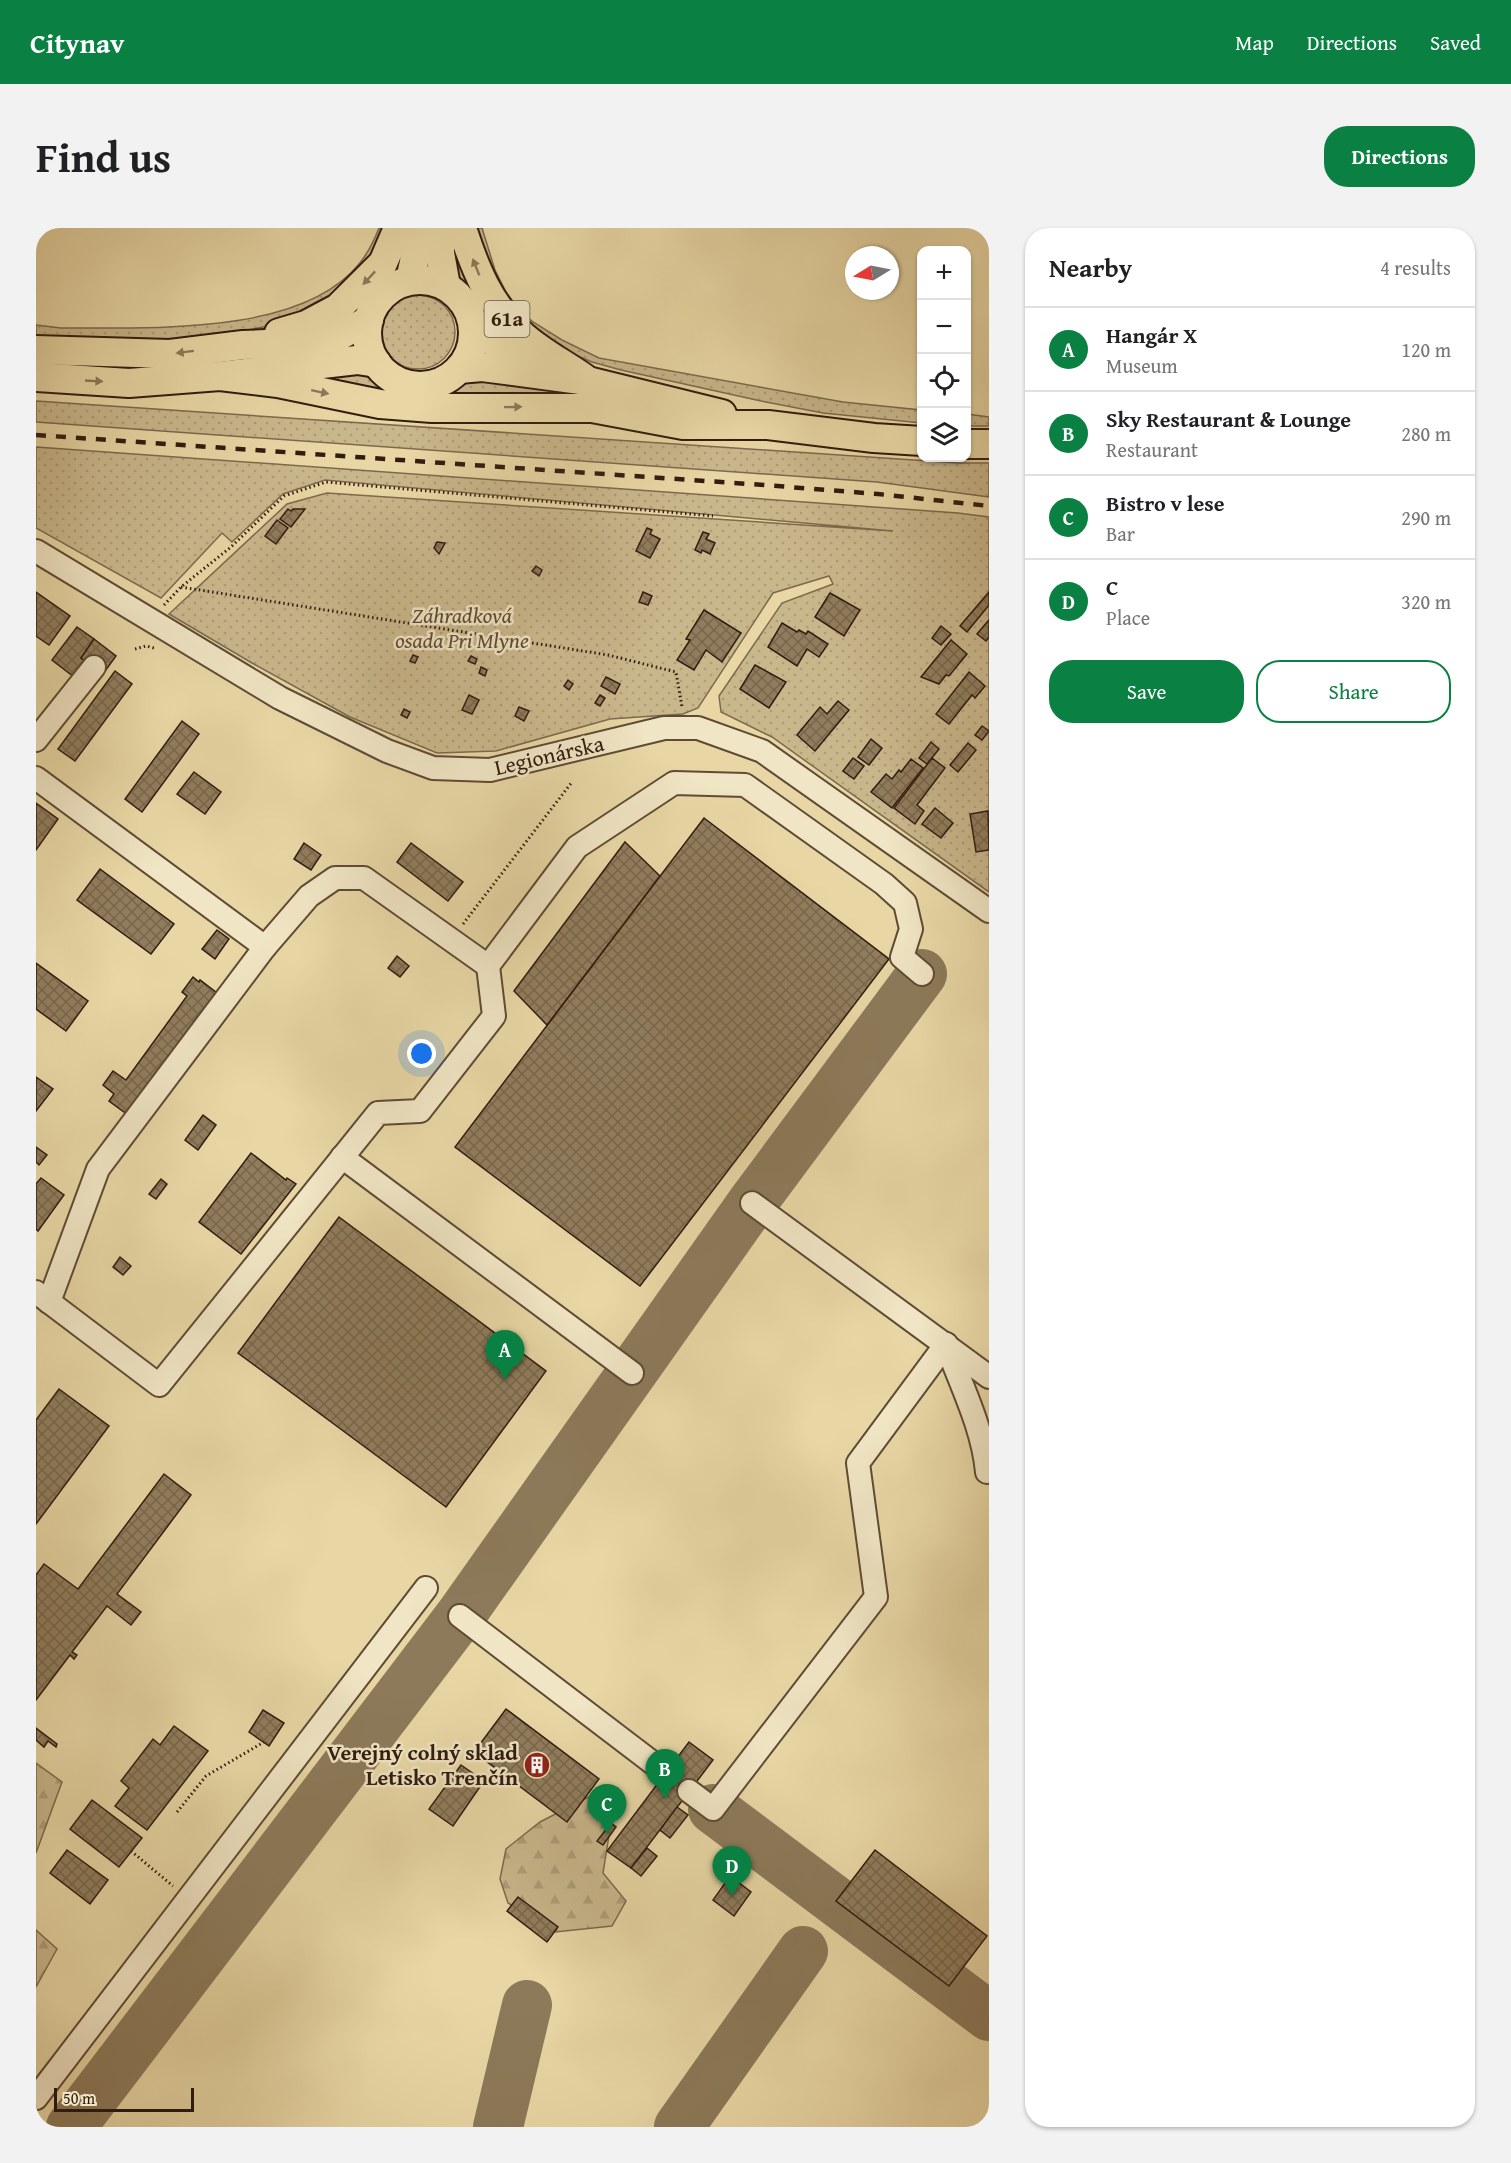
<!DOCTYPE html>
<meta charset="utf-8">
<style>
:root{--surface:#fff;--page:#f2f2f2;--text:#202124;--muted:#757577;--line:#e0e0e0;--accent:#0b8043}
body{margin:0;font-family:"Gentium Book Plus",serif;background:var(--page);color:var(--text)}
.controls{position:absolute;right:18px;top:18px;display:grid;overflow:hidden;border-radius:12px;box-shadow:0 2px 4px #0004}
.controls button{width:54px;height:54px;display:grid;place-items:center;padding:0;border:0;border-bottom:2px solid var(--line);background:var(--surface);color:var(--text);font:30px sans-serif}
.compass{position:absolute;left:809px;top:18px;width:54px;height:54px;border-radius:50%;background:var(--surface);box-shadow:0 2px 4px #0004;rotate:260deg}
.scale{position:absolute;left:18px;bottom:15px;width:140px;box-sizing:border-box;padding-left:6px;border:3px solid #311c10;border-top:0;font-size:16px;line-height:21px;white-space:nowrap;color:#311c10;-webkit-text-stroke:4px #f0e5c4;paint-order:stroke}
.you{position:absolute;left:386px;top:826px;width:21px;height:21px;margin:-15px;border:4px solid #fff;border-radius:50%;background:#1a73e8;box-shadow:0 0 0 9px #1a73e833}
.badge{display:grid;place-items:center;width:39px;height:39px;border-radius:50%;background:var(--accent);color:#fff;font-size:20px;font-weight:700}
.pin{position:absolute;translate:-50% -50px;filter:drop-shadow(0 2px 3px #0008)}
.pin::after{content:'';position:absolute;top:32px;width:21px;height:18px;background:inherit;clip-path:polygon(0 0,100% 0,50% 100%)}
.list{margin:0;padding:0;list-style:none}
h2{display:flex;justify-content:space-between;align-items:center;height:78px;margin:0;padding:0 24px;font-size:26px}
h2 small{font-size:20px;font-weight:400;color:var(--muted)}
.list li{display:grid;grid-template-columns:39px 1fr auto;gap:18px;align-items:center;box-sizing:border-box;height:84px;padding:0 24px;border-top:2px solid var(--line)}
.list b{display:block;font-size:22px;white-space:nowrap}
.list p{margin:0;font-size:20px;white-space:nowrap;color:var(--muted)}
.list em{font-size:20px;font-style:normal;color:var(--muted)}
.actions{display:flex;gap:12px;padding:18px 24px}
.actions a{flex:1;padding:14px 0;border:2px solid var(--accent);border-radius:24px;text-align:center;font-size:21px;color:var(--accent)}
.actions .main{background:var(--accent);color:#fff}
.icon{flex:none;width:33px;height:33px;fill:none;stroke:currentColor;stroke-width:2;stroke-linecap:round;stroke-linejoin:round}
.map{position:relative;flex:none;width:953px;height:1899px;overflow:hidden;border-radius:24px}
header{display:flex;align-items:center;gap:36px;box-sizing:border-box;height:84px;padding:0 30px;background:var(--accent);color:#fff}
header strong{font-size:28px}
nav{display:flex;gap:33px;margin-inline-start:auto;font-size:21px}
.intro{display:flex;align-items:center;justify-content:space-between;box-sizing:border-box;height:144px;padding:0 36px}
h1{margin:0;font-size:42px}
.button{padding:15px 27px;border-radius:24px;background:var(--accent);color:#fff;font-size:21px;font-weight:700}
main{display:flex;gap:36px;padding:0 36px}
aside{flex:1;background:var(--surface);border-radius:24px;box-shadow:0 2px 4px #0004}
.map>svg:first-child{display:block}
.grass{fill:url(#grass-dots);stroke:#7d6a4e;stroke-width:1.5}
.forest{fill:url(#forest-firs);stroke:#7d6a4e;stroke-width:1.5}
.lines{fill:none;stroke-linecap:round;stroke-linejoin:round}
.taxiway{stroke:#8c7a5a;stroke-width:50}
.building{fill:url(#building-cross-hatch);stroke:#311c10;stroke-width:1.5}
.minor-casing{stroke:#5f4b35;stroke-width:26}
.major-casing{stroke:#311c10;stroke-width:32}
.path{stroke:#311c10;stroke-width:3;stroke-dasharray:1.5 3;stroke-linecap:butt}
.minor{stroke:#f0e5c4;stroke-width:22}
.major{stroke:#e8d7a5;stroke-width:28}
.rail{stroke:#311c10;stroke-width:4.5;stroke-dasharray:10 10;stroke-linecap:butt}
.oneway{fill:#8c7a5a}
.labels{text-anchor:middle;stroke-width:5;stroke-linejoin:round;paint-order:stroke}
.shield{fill:#f0e5c4;stroke:#6a5846;stroke-width:1.5}
.shield-label{font-size:21px;font-weight:bold;fill:#311c10}
.park-label{font-size:22px;font-style:italic;fill:#5f4a35;stroke:#f0e5c4}
.street-label{font-size:22px;fill:#311c10;stroke:#f0e5c4}
.poi-label{font-size:22px;font-weight:bold;fill:#311c10;stroke:#f0e5c4;text-anchor:end}
</style>
<header>
<strong>Citynav</strong>
<nav><a>Map</a><a>Directions</a><a>Saved</a></nav>
</header>
<div class="intro"><h1>Find us</h1><a class="button">Directions</a></div>
<main>
<div class="map">
<svg width="953" height="1899" viewBox="0 0 953 1899">
<defs>
<pattern id="grass-dots" width="8" height="8" patternUnits="userSpaceOnUse" patternTransform="scale(1.5)"><rect width="8" height="8" fill="#c9b78c"/><path d="M2 2h.1M6 6h.1" fill="none" stroke="#ad9d78" stroke-width="1.8" stroke-linecap="round"/></pattern>
<pattern id="forest-firs" width="22" height="20" patternUnits="userSpaceOnUse" patternTransform="scale(1.5)"><rect width="22" height="20" fill="#c9b78c"/><path d="M5 1l3.5 6h-7zM16 11l3.5 6h-7z" fill="#ad9d78"/></pattern>
<pattern id="building-cross-hatch" width="8" height="8" patternUnits="userSpaceOnUse" patternTransform="scale(1.5)"><rect width="8" height="8" fill="#907d5d"/><path d="M0 0l8 8M0 8l8-8" fill="none" stroke="#76664b"/></pattern>
</defs>
<rect width="100%" height="100%" fill="#e8d7a5"/>
<filter id="stains"><feTurbulence type="fractalNoise" baseFrequency=".00333" numOctaves="4"/><feColorMatrix values="0 0 0 0 .2 0 0 0 0 .09 0 0 0 0 .02 0 0 0 .5 -.17"/></filter>
<radialGradient id="worn" r=".72"><stop offset=".6" stop-color="#630" stop-opacity="0"/><stop offset="1" stop-color="#630" stop-opacity=".3"/></radialGradient>
<g class="grass">
<path d="M 343,0 L 352,0 L 345,18 L 309,63 L 246,95 L 184,108 L 110,112 L 0,109 L 0,97 L 25,100 C 110,99 264,109 323,36 C 332,25 338,13 343,0 Z"/>
<path d="M 419,0 L 478,109 L 452,103 L 434,70 L 415,42 Z"/>
<path d="M 436,0 L 446,0 L 459,42 L 470,64 L 481,79 L 497,94 L 526,112 L 563,130 L 807,174 L 885,182 L 885,195 L 787,185 L 725,173 L 585,142 L 556,134 L 520,119 L 476,85 Z"/>
<circle cx="382" cy="104" r="37"/>
<path d="M 291,143 L 337,146 L 356,161 L 391,168 L 410,163 L 426,153 L 452,148 L 500,157 L 551,171 L 399,173 L 255,149 Z"/>
<path d="M 0,173 L 922,235 L 953,235 L 953,269 L 841,254 L 0,194 Z"/>
<path d="M 931,186 L 953,189 L 953,198 L 931,198 Z"/>
<path d="M 0,219 L 922,285 L 953,289 L 953,664 L 736,509 L 685,484 L 683,468 L 746,375 L 797,356 L 793,348 L 737,365 L 662,480 L 647,486 L 574,491 L 460,523 L 401,525 L 314,489 L 216,435 L 133,386 L 251,276 L 291,265 L 857,303 L 289,252 L 247,266 L 196,314 L 186,305 L 125,370 L 0,300 Z"/>
</g>
<g class="forest">
<path d="M 0,1535 L 26,1554 L 0,1625 Z"/>
<path d="M 564,1563 L 575,1595 L 567,1645 L 590,1673 L 576,1698 L 519,1704 L 472,1675 L 464,1651 L 470,1621 L 504,1594 Z"/>
<path d="M 0,1702 L 21,1721 L 0,1759 Z"/>
</g>
<g class="lines">
<g class="taxiway">
<path d="M 677,1581 L 953,1788"/>
<path d="M 35,1899 L 424,1388 L 716,975 L 886,746"/>
<path d="M 462,1899 L 491,1777"/>
<path d="M 643,1899 L 767,1723"/>
</g>
</g>
<g class="building">
<path d="M 252,281 L 255,283 L 257,281 L 269,281 L 255,299 L 244,291 Z"/>
<path d="M 241,292 L 252,300 L 240,316 L 229,308 Z"/>
<path d="M 611,300 L 616,302 L 614,306 L 624,311 L 614,330 L 600,323 Z"/>
<path d="M 667,304 L 673,306 L 670,311 L 679,315 L 674,326 L 666,322 L 665,325 L 659,322 Z"/>
<path d="M 401,314 L 409,315 L 403,326 L 398,320 Z"/>
<path d="M 500,338 L 506,342 L 503,348 L 496,343 Z"/>
<path d="M 0,364 L 34,388 L 13,417 L 0,408 Z"/>
<path d="M 607,364 L 616,368 L 612,377 L 603,374 Z"/>
<path d="M 953,364 L 953,377 L 931,404 L 924,398 Z"/>
<path d="M 794,365 L 824,382 L 808,408 L 779,389 Z"/>
<path d="M 668,382 L 705,405 L 686,434 L 670,422 L 658,442 L 641,432 L 654,412 L 650,411 Z"/>
<path d="M 953,392 L 953,409 L 950,413 L 941,406 Z"/>
<path d="M 746,395 L 761,404 L 763,402 L 770,406 L 772,403 L 792,416 L 783,429 L 771,421 L 761,438 L 732,419 Z"/>
<path d="M 905,398 L 915,406 L 905,417 L 896,410 Z"/>
<path d="M 41,399 L 58,411 L 45,430 L 50,433 L 38,449 L 16,432 Z"/>
<path d="M 58,411 L 80,428 L 67,446 L 45,430 Z"/>
<path d="M 915,412 L 931,426 L 913,448 L 910,447 L 903,456 L 885,449 Z"/>
<path d="M 377,427 L 382,429 L 379,435 L 374,433 Z"/>
<path d="M 435,428 L 441,431 L 439,436 L 432,433 Z"/>
<path d="M 719,437 L 750,454 L 733,480 L 704,461 Z"/>
<path d="M 445,439 L 451,442 L 449,448 L 443,445 Z"/>
<path d="M 79,443 L 96,456 L 39,533 L 22,521 Z"/>
<path d="M 933,444 L 949,458 L 939,470 L 936,467 L 913,496 L 900,486 Z"/>
<path d="M 570,449 L 584,456 L 579,466 L 565,458 Z"/>
<path d="M 532,452 L 537,456 L 533,462 L 528,458 Z"/>
<path d="M 433,467 L 443,472 L 436,486 L 426,482 Z"/>
<path d="M 564,467 L 569,470 L 564,478 L 559,475 Z"/>
<path d="M 802,473 L 813,482 L 779,523 L 761,507 L 784,479 L 791,486 Z"/>
<path d="M 483,479 L 493,483 L 488,493 L 479,488 Z"/>
<path d="M 368,481 L 374,484 L 371,490 L 365,487 Z"/>
<path d="M 146,493 L 163,506 L 106,584 L 89,571 Z"/>
<path d="M 946,498 L 953,503 L 946,512 L 939,507 Z"/>
<path d="M 835,511 L 846,520 L 833,537 L 822,529 Z"/>
<path d="M 895,514 L 903,521 L 891,536 L 883,530 Z"/>
<path d="M 932,515 L 940,522 L 922,544 L 914,537 Z"/>
<path d="M 817,530 L 828,538 L 818,551 L 807,543 Z"/>
<path d="M 896,530 L 909,540 L 881,577 L 888,583 L 879,596 L 858,580 Z"/>
<path d="M 875,531 L 887,540 L 856,580 L 835,564 L 850,546 L 856,551 L 863,542 L 865,544 Z"/>
<path d="M 158,544 L 185,564 L 169,586 L 141,566 Z"/>
<path d="M 0,575 L 22,591 L 0,622 Z"/>
<path d="M 899,580 L 917,595 L 905,610 L 886,596 Z"/>
<path d="M 952,583 L 953,622 L 940,624 L 934,586 Z"/>
<path d="M 668,590 L 853,731 L 604,1058 L 419,919 Z"/>
<path d="M 589,614 L 624,648 L 511,797 L 478,763 Z"/>
<path d="M 268,615 L 285,627 L 275,642 L 258,631 Z"/>
<path d="M 375,615 L 427,654 L 412,673 L 361,634 Z"/>
<path d="M 64,641 L 138,696 L 115,726 L 41,672 Z"/>
<path d="M 181,702 L 193,711 L 179,731 L 166,721 Z"/>
<path d="M 361,728 L 373,738 L 364,749 L 352,740 Z"/>
<path d="M 0,735 L 52,773 L 30,803 L 0,781 Z"/>
<path d="M 157,749 L 163,754 L 164,752 L 181,765 L 92,887 L 73,873 L 78,866 L 67,857 L 77,843 L 90,852 L 151,768 L 146,764 Z"/>
<path d="M 0,849 L 17,861 L 0,883 Z"/>
<path d="M 167,887 L 180,897 L 162,922 L 149,912 Z"/>
<path d="M 0,919 L 11,927 L 3,937 L 0,934 Z"/>
<path d="M 215,925 L 250,952 L 251,950 L 260,956 L 205,1026 L 163,994 Z"/>
<path d="M 5,950 L 28,967 L 2,1003 L 0,1001 L 0,956 Z"/>
<path d="M 125,951 L 131,956 L 120,971 L 113,966 Z"/>
<path d="M 303,989 L 510,1143 L 410,1279 L 202,1125 Z"/>
<path d="M 84,1029 L 95,1038 L 87,1047 L 77,1039 Z"/>
<path d="M 23,1161 L 73,1198 L 0,1296 L 0,1192 Z"/>
<path d="M 128,1246 L 155,1267 L 81,1366 L 105,1384 L 95,1397 L 71,1378 L 36,1424 L 41,1427 L 38,1431 L 34,1427 L 0,1472 L 0,1347 L 8,1336 L 42,1361 Z"/>
<path d="M 470,1481 L 563,1551 L 531,1594 L 438,1524 Z"/>
<path d="M 227,1482 L 248,1495 L 233,1518 L 213,1504 Z"/>
<path d="M 138,1498 L 172,1523 L 111,1602 L 79,1578 L 93,1560 L 85,1553 L 117,1511 L 124,1517 Z"/>
<path d="M 0,1500 L 21,1516 L 20,1519 L 12,1513 L 8,1519 L 0,1512 Z"/>
<path d="M 653,1514 L 677,1532 L 595,1640 L 571,1623 Z"/>
<path d="M 425,1537 L 448,1553 L 417,1598 L 393,1581 Z"/>
<path d="M 56,1572 L 106,1610 L 83,1639 L 34,1601 Z"/>
<path d="M 641,1579 L 652,1587 L 634,1610 L 624,1602 Z"/>
<path d="M 575,1595 L 580,1599 L 567,1617 L 561,1613 Z"/>
<path d="M 611,1620 L 621,1628 L 605,1648 L 595,1640 Z"/>
<path d="M 31,1622 L 72,1652 L 54,1676 L 14,1645 Z"/>
<path d="M 839,1622 L 951,1708 L 913,1758 L 800,1673 Z"/>
<path d="M 694,1648 L 715,1664 L 698,1688 L 677,1672 Z"/>
<path d="M 482,1669 L 522,1699 L 511,1714 L 471,1683 Z"/>
</g>
<g class="lines">
<defs>
<g id="minor">
<path d="M 0,323 L 244,470 L 351,523 L 397,540 L 454,542 L 628,500 L 662,500 L 726,523 L 953,683"/>
<path d="M 0,512 L 58,439"/>
<path d="M 0,550 L 229,719"/>
<path d="M 306,929 L 596,1145"/>
<path d="M 716,975 L 953,1149"/>
<path d="M 0,1064 L 123,1157 L 342,885 L 384,883 L 458,788 L 452,738 L 541,619 L 638,555 L 709,557 L 848,656 L 869,675 L 875,701 L 866,729 L 886,746"/>
<path d="M 13,1074 L 62,941 L 229,719 L 273,668 L 299,650 L 328,650 L 452,738"/>
<path d="M 910,1116 C 925,1157 947,1200 951,1244"/>
<path d="M 424,1388 L 630,1545"/>
<path d="M 653,1563 L 677,1581 L 840,1369 L 822,1235 L 910,1116"/>
<path d="M 0,1870 L 390,1360"/>
</g>
<g id="major">
<path d="M 404,0 L 404,25 L 410,58"/>
<path d="M 426,0 C 439,41 454,78 487,108 C 505,124 528,136 548,150"/>
<path d="M 374,52 L 378,34 L 381,0"/>
<circle cx="384" cy="105" r="53"/>
<path d="M 437,99 L 454,112 L 506,134"/>
<path d="M 243,105 L 270,97 L 302,80 L 347,35 L 362,0"/>
<path d="M 0,122 L 134,126 L 207,117 L 274,114 L 305,107 L 333,92"/>
<path d="M 423,141 L 446,139 L 552,153 L 686,186"/>
<path d="M 184,148 L 242,155 L 344,176 L 396,180 L 556,180 L 647,197 L 732,197 L 838,210 L 886,213"/>
<path d="M 0,149 L 93,155 L 184,148 L 321,132 L 341,135"/>
<path d="M 930,216 L 953,216"/>
</g>
</defs>
<use href="#minor" class="minor-casing"/>
<use href="#major" class="major-casing"/>
<g class="path">
<path d="M 145,359 L 572,427 L 640,444 L 646,479"/>
<path d="M 128,377 L 145,359 L 195,319 L 248,268 L 290,254 L 677,288"/>
<path d="M 99,421 L 110,418 L 118,420"/>
<path d="M 427,696 L 536,554"/>
<path d="M 141,1584 L 170,1548 L 228,1514"/>
<path d="M 95,1623 L 137,1658"/>
</g>
<use href="#minor" class="minor"/>
<use href="#major" class="major"/>
<path class="rail" d="M 0,207 L 728,257 L 842,266 L 953,278"/>
</g>
<defs><path id="oneway-solid" d="M-6-.8H1V-3.2L6.5 0L1 3.2V.8H-6Z" transform="scale(1.5)"/></defs>
<g class="oneway">
<use href="#oneway-solid" transform="translate(440 39) rotate(-112)"/>
<use href="#oneway-solid" transform="translate(333 50) rotate(133)"/>
<use href="#oneway-solid" transform="translate(149 124) rotate(173)"/>
<use href="#oneway-solid" transform="translate(58 153) rotate(3)"/>
<use href="#oneway-solid" transform="translate(284 164) rotate(12)"/>
<use href="#oneway-solid" transform="translate(477 179) rotate(-1)"/>
</g>
<defs>
<symbol id="building-disc" viewBox="-11 -11 22 22"><circle r="9.5" fill="#8f2418" stroke="#f0e5c4"/><path d="M-4-6H4V6H1V3H-1V6H-4ZM-2.5-4.3h1.7v1.8h-1.7ZM.8-4.3h1.7v1.8H.8ZM-2.5-1h1.7V.8h-1.7ZM.8-1h1.7V.8H.8Z" fill="#fff"/></symbol>
</defs>
<g fill-rule="evenodd">
<use href="#building-disc" x="486" y="1522" width="30" height="30"/>
</g>
<g class="labels">
<rect class="shield" x="448.5" y="73" width="45" height="36" rx="4.5"/>
<g class="shield-label">
<text x="471" y="98">61a</text>
</g>
<g class="park-label">
<text x="426" y="395">Záhradková<tspan x="426" dy="25">osada Pri Mlyne</tspan></text>
</g>
<g class="street-label">
<text transform="translate(513 527) rotate(-13)" y="8">Legionárska</text>
</g>
<g class="poi-label">
<text x="482" y="1532">Verejný colný sklad<tspan x="482" dy="25">Letisko Trenčín</tspan></text>
</g>
</g>
<rect width="100%" height="100%" filter="url(#stains)"/>
<rect width="100%" height="100%" fill="url(#worn)"/>
</svg>
<div class="controls">
<button>+</button>
<button>−</button>
<button><svg class="icon" aria-label="locate" viewBox="0 0 24 24"><circle cx="12" cy="12" r="6"/><path d="M12 2v4M12 18v4M2 12h4M18 12h4"/></svg></button>
<button><svg class="icon" aria-label="layers" viewBox="0 0 24 24"><path d="M12 4l9 5-9 5-9-5zM3 14l9 5 9-5"/></svg></button>
</div>
<svg class="compass" viewBox="-18 -18 36 36"><path d="M0-13l5 13h-10z" fill="#e53935"/><path d="M0 13l5-13h-10z" fill="#757577"/></svg>
<div class="scale">50 m</div>
<div class="you"></div>
<div class="pin badge" style="left:469px;top:1152px">A</div>
<div class="pin badge" style="left:629px;top:1571px">B</div>
<div class="pin badge" style="left:571px;top:1606px">C</div>
<div class="pin badge" style="left:696px;top:1668px">D</div>
</div>
<aside>
<h2>Nearby<small>4 results</small></h2>
<ul class="list">
<li><span class="badge">A</span><div><b>Hangár X</b><p>Museum</p></div><em>120 m</em></li>
<li><span class="badge">B</span><div><b>Sky Restaurant &amp; Lounge</b><p>Restaurant</p></div><em>280 m</em></li>
<li><span class="badge">C</span><div><b>Bistro v lese</b><p>Bar</p></div><em>290 m</em></li>
<li><span class="badge">D</span><div><b>C</b><p>Place</p></div><em>320 m</em></li>
</ul>
<div class="actions"><a class="main">Save</a><a>Share</a></div>
</aside>
</main>
